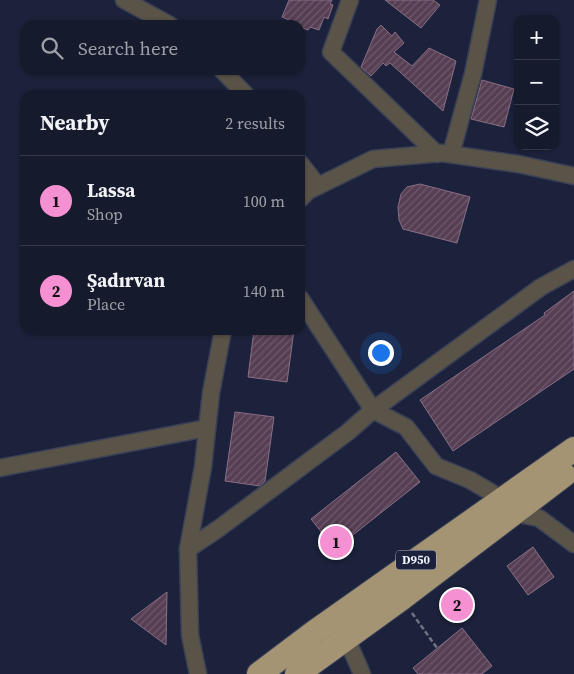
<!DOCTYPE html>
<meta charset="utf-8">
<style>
:root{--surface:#151a2c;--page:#1e2334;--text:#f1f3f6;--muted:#9da1a9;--line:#343848;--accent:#f591d2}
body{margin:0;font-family:"Source Serif 4",serif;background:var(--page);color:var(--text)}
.controls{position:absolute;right:15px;top:15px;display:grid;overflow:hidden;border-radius:10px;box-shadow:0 1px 4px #0004}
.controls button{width:45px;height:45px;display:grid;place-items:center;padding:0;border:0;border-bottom:1px solid var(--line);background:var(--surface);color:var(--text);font:25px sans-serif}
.you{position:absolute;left:380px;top:352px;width:18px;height:18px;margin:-12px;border:4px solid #fff;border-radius:50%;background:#1a73e8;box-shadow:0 0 0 8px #1a73e833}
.badge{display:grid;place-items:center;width:32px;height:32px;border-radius:50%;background:var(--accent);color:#111;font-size:16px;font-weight:700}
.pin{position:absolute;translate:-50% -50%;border:2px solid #fff;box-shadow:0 1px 5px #0006}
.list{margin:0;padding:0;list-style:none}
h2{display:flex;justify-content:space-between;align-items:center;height:65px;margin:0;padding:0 20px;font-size:21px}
h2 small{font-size:16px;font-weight:400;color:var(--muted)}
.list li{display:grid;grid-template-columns:32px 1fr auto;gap:15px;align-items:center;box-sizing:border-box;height:90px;padding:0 20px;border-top:1px solid var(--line)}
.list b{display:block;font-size:19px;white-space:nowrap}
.list p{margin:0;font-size:16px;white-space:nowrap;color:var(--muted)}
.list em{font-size:16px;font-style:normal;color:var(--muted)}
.icon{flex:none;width:28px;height:28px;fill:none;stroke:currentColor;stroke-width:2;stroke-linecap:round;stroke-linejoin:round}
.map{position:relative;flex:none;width:574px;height:674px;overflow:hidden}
.search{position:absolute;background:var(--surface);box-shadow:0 1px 4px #0004;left:20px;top:20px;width:285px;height:55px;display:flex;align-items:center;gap:12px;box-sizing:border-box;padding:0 18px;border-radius:15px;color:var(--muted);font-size:19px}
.panel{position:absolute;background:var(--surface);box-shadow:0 1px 4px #0004;left:20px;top:90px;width:285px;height:245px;border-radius:15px}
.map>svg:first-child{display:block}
.building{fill:url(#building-hatch);stroke:#896f86}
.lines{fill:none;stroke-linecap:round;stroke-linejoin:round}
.minor-casing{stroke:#3a4056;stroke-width:19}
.highway-casing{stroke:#3a4056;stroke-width:26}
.path{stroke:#6e7386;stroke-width:2.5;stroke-dasharray:5 2.5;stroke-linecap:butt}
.minor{stroke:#5a5347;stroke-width:16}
.highway{stroke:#a49474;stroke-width:24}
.labels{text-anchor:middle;stroke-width:4;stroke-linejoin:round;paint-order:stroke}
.shield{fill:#1c223b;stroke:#b1b6c4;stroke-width:1}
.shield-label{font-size:12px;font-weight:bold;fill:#f1f5ff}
</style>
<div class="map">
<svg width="574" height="674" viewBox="0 0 574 674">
<defs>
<pattern id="building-hatch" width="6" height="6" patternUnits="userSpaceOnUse" patternTransform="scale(1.25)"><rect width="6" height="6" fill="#563e53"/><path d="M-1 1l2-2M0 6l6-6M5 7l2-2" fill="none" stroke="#6f5a6d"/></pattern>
</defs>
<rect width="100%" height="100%" fill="#1c223b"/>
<g class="building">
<path d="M 289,0 L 332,0 L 330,4 L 333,5 L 328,19 L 324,17 L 319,30 L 310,27 L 308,30 L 300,27 L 300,25 L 289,23 L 289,20 L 282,17 Z"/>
<path d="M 385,0 L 433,0 L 440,5 L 421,28 Z"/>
<path d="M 381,25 L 392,36 L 395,32 L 404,43 L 394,52 L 412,66 L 429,48 L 456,61 L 443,111 L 390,63 L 386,66 L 383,63 L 371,76 L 361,67 L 377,29 Z"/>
<path d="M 482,80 L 514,89 L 504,127 L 471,119 Z"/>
<path d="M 420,184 L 470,197 L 457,243 L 403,229 L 399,220 L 398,207 L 401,194 L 407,187 Z"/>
<path d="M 574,291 L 574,369 L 453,451 L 420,400 L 545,315 L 544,313 Z"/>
<path d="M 254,330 L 294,330 L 287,382 L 248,377 Z"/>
<path d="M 235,412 L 274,417 L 265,481 L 260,486 L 225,481 Z"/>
<path d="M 396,452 L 420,482 L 335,549 L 311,519 Z"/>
<path d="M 533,547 L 554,577 L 528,595 L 507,566 Z"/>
<path d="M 167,592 L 166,645 L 131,619 Z"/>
<circle cx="457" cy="606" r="7"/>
<path d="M 462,628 L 492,666 L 482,674 L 418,674 L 413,668 Z"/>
</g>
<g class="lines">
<defs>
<g id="minor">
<path d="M 124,0 L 170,25"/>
<path d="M 350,0 L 331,52 L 437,154"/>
<path d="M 222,70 L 246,95"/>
<path d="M 451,154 L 473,74 L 488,0"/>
<path d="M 300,163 L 318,186"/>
<path d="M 300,199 L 308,191 L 373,159 L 442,153 L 518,164 L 574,176"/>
<path d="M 300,298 L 373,410 L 406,427 L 436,466 L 470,480 L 492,493 L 500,500"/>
<path d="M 0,468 L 207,428"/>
<path d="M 513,513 L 539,518 L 574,544"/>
<path d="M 188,549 L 218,529 L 348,432 L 373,410 L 541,287 L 574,269"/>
<path d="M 346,637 L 362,674"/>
<path d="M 198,674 L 190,635 L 188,549 L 203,467 L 211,393 L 223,330"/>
</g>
<g id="highway">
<path d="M 259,674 L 316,631 L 574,449"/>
<path d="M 297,674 L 402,598 L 564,475"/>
</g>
</defs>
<use href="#minor" class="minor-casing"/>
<use href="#highway" class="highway-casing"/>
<path class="path" d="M 412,613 L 437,648"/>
<use href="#minor" class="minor"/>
<use href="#highway" class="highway"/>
</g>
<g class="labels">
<rect class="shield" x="396" y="550.5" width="40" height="19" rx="4"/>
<g class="shield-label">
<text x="416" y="564">D950</text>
</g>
</g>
</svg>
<div class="controls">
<button>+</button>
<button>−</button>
<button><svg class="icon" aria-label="layers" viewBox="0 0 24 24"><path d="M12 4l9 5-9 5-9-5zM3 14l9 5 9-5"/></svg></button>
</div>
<div class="you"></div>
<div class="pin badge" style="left:336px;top:542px">1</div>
<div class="pin badge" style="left:457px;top:605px">2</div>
<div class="search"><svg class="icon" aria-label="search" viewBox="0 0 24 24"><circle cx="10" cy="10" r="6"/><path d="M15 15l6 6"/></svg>Search here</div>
<section class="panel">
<h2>Nearby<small>2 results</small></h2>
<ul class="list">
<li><span class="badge">1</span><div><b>Lassa</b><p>Shop</p></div><em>100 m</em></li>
<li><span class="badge">2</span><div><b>Şadırvan</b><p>Place</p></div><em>140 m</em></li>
</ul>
</section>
</div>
